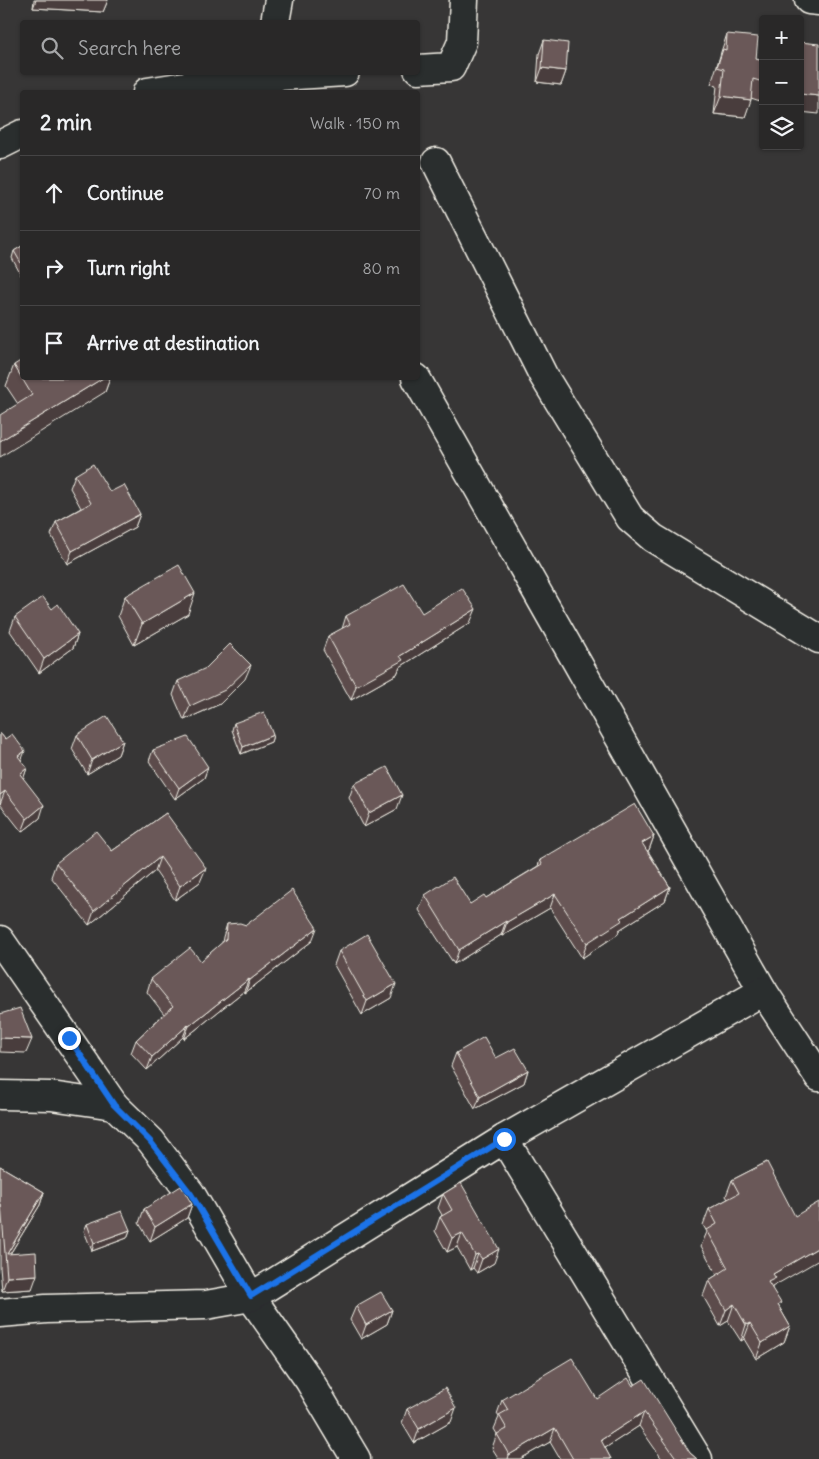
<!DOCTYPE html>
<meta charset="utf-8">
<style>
:root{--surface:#292828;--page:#313030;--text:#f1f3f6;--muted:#a5a6a8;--line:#454445}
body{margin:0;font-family:Delius,sans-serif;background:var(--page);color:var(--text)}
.controls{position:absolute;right:15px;top:15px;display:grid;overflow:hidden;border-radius:5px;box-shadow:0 1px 4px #0004}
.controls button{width:45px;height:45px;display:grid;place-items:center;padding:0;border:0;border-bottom:1px solid var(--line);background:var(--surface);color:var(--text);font:25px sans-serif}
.stop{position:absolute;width:15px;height:15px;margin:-11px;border:4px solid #1a73e8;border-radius:50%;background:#fff}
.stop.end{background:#1a73e8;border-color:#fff;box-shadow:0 1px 5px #0008}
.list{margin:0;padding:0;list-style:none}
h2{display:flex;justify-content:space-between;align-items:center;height:65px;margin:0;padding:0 20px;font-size:21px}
h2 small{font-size:16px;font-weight:400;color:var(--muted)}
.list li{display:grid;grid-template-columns:32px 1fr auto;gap:15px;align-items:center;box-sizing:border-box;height:75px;padding:0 20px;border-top:1px solid var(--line)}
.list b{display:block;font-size:19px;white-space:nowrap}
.list em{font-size:16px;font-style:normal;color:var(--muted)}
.icon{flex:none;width:28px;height:28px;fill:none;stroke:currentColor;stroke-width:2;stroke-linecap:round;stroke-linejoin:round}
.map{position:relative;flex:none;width:819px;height:1459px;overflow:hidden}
.search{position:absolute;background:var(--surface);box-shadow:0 1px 4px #0004;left:20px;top:20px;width:400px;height:55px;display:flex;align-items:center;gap:12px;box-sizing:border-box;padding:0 18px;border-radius:5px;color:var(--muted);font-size:19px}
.panel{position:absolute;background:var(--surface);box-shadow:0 1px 4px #0004;left:20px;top:90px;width:400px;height:290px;border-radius:5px}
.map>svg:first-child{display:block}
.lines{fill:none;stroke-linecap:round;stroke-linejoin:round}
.minor-casing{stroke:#f4f1e8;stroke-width:31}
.minor{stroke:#2a2d2e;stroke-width:28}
.wall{fill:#5b4c4c;stroke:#f4f1e8}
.shaded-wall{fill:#4a3e3e;stroke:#f4f1e8}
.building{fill:#6a5858;stroke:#f4f1e8}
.route{stroke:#1a73e8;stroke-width:6}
</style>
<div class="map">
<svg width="819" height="1459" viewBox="0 0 819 1459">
<rect width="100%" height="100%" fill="#373636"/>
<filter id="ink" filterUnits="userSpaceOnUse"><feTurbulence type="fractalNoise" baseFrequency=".02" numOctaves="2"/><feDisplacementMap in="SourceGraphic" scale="10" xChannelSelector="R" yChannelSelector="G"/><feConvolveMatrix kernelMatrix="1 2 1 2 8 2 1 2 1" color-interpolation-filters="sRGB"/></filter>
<g filter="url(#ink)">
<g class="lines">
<defs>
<g id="minor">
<path d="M 809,0 L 819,1"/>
<path d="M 275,22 L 279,0"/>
<path d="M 418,69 L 451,67 L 462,42 L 464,0"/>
<path d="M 147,92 L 229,79 L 345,72"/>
<path d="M 0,145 L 22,134"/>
<path d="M 436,162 L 543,375 L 630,518 L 653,538 L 819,639"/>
<path d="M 416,378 L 763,991"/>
<path d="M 0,940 L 114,1105 L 151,1141 L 191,1194 L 251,1297 L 309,1380 L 356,1459"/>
<path d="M 0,1095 L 51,1096 L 114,1105"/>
<path d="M 504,1139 L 698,1459"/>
<path d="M 0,1313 L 46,1309 L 206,1305 L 251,1297 L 504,1139 L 763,991 L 819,1077"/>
</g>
</defs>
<use href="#minor" class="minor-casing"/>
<use href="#minor" class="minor"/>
</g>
<g class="wall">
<path d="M 34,0 L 108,0 L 103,12 L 33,8 Z"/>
<path d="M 727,34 L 756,59 L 763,61 L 763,102 L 751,98 L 745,117 L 714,114 L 717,86 L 711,84 L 720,56 L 721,52 Z"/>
<path d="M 544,40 L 566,71 L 561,85 L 537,82 L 539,54 Z"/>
<path d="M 22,246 L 22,277 L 12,258 L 14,251 Z"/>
<path d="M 14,365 L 22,378 L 110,378 L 105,392 L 18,404 L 6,386 Z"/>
<path d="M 75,475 L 110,492 L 140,514 L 135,527 L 67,564 L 51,535 L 56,522 L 81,508 L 70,488 Z"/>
<path d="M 125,596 L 188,614 L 134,645 L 118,616 Z"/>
<path d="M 52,609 L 78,634 L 73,648 L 39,673 L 10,631 L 15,617 Z"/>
<path d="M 422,613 L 470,623 L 400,667 L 397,674 L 351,700 L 323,650 L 328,636 L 342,629 L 346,616 Z"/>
<path d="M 245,679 L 220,704 L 184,720 L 173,695 L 178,681 Z"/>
<path d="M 234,723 L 273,735 L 271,742 L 241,754 L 232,730 Z"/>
<path d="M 0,733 L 27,768 L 23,779 L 40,818 L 22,832 L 0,804 Z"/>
<path d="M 77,735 L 123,741 L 118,755 L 87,774 L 72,749 Z"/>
<path d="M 153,750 L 208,767 L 204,778 L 175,799 L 149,761 Z"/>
<path d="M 354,784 L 397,809 L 364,827 L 349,798 Z"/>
<path d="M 166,813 L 200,882 L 175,900 L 155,871 L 89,925 L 51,877 L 56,863 L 112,851 Z"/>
<path d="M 654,836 L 649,850 L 648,851 L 670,887 L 665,901 L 619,930 L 618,934 L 582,958 L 550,908 L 502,936 L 501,935 L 454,964 L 419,910 L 425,895 L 470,904 L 486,898 L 538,866 L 540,860 Z"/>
<path d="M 227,924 L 246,925 L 312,941 L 245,993 L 244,991 L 184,1039 L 183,1037 L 147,1070 L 131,1053 L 136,1040 L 164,1014 L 147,992 L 151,979 L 201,961 L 222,943 L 223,937 Z"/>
<path d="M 339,951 L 391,998 L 362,1015 L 334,965 Z"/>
<path d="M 456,1053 L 496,1058 L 528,1070 L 524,1083 L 475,1109 L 451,1066 Z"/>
<path d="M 767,1162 L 772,1289 L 779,1307 L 790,1326 L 784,1342 L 756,1359 L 744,1339 L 741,1341 L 728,1321 L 720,1326 L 703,1296 L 709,1280 L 717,1275 L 701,1246 L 707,1232 L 703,1225 L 709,1209 L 728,1199 L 726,1196 L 732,1180 Z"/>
<path d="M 0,1166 L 44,1192 L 40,1205 L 10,1254 L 32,1289 L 2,1291 L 0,1267 Z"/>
<path d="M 443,1194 L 494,1263 L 477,1273 L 473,1268 L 470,1270 L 457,1247 L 447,1252 L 435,1231 L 440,1217 L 442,1215 L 438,1208 Z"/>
<path d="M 192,1204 L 187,1218 L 150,1241 L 139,1223 L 144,1209 Z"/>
<path d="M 87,1224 L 130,1230 L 127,1238 L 92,1251 L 84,1231 Z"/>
<path d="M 356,1306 L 392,1310 L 387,1324 L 361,1339 L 350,1320 Z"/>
<path d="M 633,1386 L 690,1453 L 697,1459 L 662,1459 L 639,1426 L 605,1448 L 611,1459 L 560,1459 L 550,1442 L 520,1459 L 499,1459 L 492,1448 L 497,1434 L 494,1429 L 499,1417 L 497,1414 L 502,1400 L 597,1399 Z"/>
<path d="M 407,1409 L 451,1422 L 414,1443 L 402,1423 Z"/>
</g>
<g class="shaded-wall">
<path d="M 36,0 L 108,0 L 103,12 L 33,8 Z"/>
<path d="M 542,68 L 566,71 L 561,85 L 537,82 Z"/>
<path d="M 800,94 L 819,96 L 819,114 L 800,112 Z"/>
<path d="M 721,96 L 751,100 L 745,117 L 714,114 Z"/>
<path d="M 103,378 L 110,378 L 105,392 L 0,457 L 0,441 Z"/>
<path d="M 140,514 L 135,527 L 67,564 L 72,551 Z"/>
<path d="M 195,593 L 188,614 L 134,645 L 142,624 Z"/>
<path d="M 476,609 L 470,623 L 400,667 L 397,674 L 351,700 L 356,686 L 400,656 Z"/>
<path d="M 78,634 L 73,648 L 39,673 L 44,659 Z"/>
<path d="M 251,665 L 245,679 L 220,704 L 184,720 L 190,706 Z"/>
<path d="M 273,735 L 271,742 L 241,754 L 243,747 Z"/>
<path d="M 123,741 L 118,755 L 87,774 L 92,760 Z"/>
<path d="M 25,751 L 20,764 L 18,756 Z"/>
<path d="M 208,767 L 204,778 L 175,799 L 179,788 Z"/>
<path d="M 27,768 L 23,780 L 20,774 Z"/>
<path d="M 5,791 L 0,804 L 0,795 Z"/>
<path d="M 402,795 L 397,809 L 364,827 L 369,813 Z"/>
<path d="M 44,805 L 40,818 L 22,832 L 27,819 Z"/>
<path d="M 654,836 L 649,850 L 637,857 L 642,843 Z"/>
<path d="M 160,857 L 155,871 L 89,925 L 94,911 Z"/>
<path d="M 206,868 L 200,882 L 175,900 L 180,886 Z"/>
<path d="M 670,887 L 665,901 L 619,930 L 618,934 L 582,958 L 587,943 L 621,918 Z"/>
<path d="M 555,894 L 550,908 L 502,936 L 507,922 Z"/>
<path d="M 506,921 L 501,935 L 454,964 L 459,950 Z"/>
<path d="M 317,928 L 312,941 L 245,993 L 250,980 Z"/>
<path d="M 249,979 L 244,991 L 184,1039 L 189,1026 Z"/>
<path d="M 396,984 L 391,998 L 362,1015 L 367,1001 Z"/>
<path d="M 188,1025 L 183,1037 L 147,1070 L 152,1057 Z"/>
<path d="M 0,1038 L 32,1039 L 26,1053 L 0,1052 Z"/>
<path d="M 528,1070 L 524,1083 L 475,1109 L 480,1097 Z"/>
<path d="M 44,1192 L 40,1205 L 5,1262 L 7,1254 Z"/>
<path d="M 192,1204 L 187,1218 L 150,1241 L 155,1227 Z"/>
<path d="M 130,1230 L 127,1238 L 92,1251 L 94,1243 Z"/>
<path d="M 462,1233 L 457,1247 L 447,1252 L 452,1238 Z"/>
<path d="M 819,1247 L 819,1260 L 772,1287 L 770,1294 L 768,1282 L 773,1274 Z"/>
<path d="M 499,1249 L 494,1263 L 477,1273 L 482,1259 Z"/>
<path d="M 478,1254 L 473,1268 L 470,1270 L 475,1255 Z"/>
<path d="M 37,1275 L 32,1289 L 2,1291 L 7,1277 Z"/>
<path d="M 734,1304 L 728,1321 L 720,1326 L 726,1310 Z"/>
<path d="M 392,1310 L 387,1324 L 361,1339 L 366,1325 Z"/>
<path d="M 750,1323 L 744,1339 L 741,1341 L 746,1325 Z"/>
<path d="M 790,1326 L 784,1342 L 756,1359 L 762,1343 Z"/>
<path d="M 456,1408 L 451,1422 L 414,1443 L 419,1429 Z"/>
<path d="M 644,1412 L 639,1426 L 596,1454 L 601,1440 Z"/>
<path d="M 555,1428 L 550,1442 L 520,1459 L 508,1459 L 509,1455 Z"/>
</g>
<g class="building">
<path d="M 727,34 L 758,37 L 756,59 L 763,61 L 763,82 L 753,79 L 751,100 L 721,96 L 724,69 L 717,67 L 723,49 L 726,50 Z"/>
<path d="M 544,40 L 568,43 L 566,71 L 542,68 Z"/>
<path d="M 800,42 L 819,44 L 819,96 L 800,94 Z"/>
<path d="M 22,246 L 22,265 L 14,251 Z"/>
<path d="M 22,360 L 22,378 L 103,378 L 0,441 L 0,415 L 32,395 L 14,365 Z"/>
<path d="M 93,464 L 110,492 L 124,485 L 140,514 L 72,551 L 56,522 L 91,503 L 75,475 Z"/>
<path d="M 179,565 L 195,593 L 142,624 L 125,596 Z"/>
<path d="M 404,584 L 422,613 L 462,588 L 476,609 L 400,656 L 403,660 L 356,686 L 328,636 L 350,624 L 346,616 Z"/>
<path d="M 43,597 L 52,609 L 58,604 L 78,634 L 44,659 L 15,617 Z"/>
<path d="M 230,644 L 251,665 L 225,690 L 190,706 L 178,681 L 206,668 Z"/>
<path d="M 264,712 L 273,735 L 243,747 L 234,723 Z"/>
<path d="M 107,716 L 123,741 L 92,760 L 77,735 Z"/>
<path d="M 0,733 L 5,739 L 12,734 L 25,751 L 18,756 L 27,768 L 20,774 L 44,805 L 27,819 L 5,791 L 0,795 Z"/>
<path d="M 188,737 L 208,767 L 179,788 L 153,750 Z"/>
<path d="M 387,767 L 402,795 L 369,813 L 354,784 Z"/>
<path d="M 635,804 L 654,836 L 642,843 L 670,887 L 621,918 L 623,920 L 587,943 L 555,894 L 507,922 L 506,921 L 459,950 L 425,895 L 453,877 L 470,904 L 484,895 L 486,898 L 542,864 L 540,860 Z"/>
<path d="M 166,813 L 206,868 L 180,886 L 160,857 L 94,911 L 56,863 L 96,831 L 112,851 Z"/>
<path d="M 292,890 L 317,928 L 250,980 L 249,979 L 189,1026 L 188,1025 L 152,1057 L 136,1040 L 173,1006 L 151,979 L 190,948 L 201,961 L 226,939 L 227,924 L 240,923 L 246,925 Z"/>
<path d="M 367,934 L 396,984 L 367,1001 L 339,951 Z"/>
<path d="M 20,1008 L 32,1039 L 0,1038 L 0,1014 Z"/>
<path d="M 484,1037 L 496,1058 L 515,1048 L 528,1070 L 480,1097 L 456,1053 Z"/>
<path d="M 767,1162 L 795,1216 L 819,1202 L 819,1247 L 773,1274 L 776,1278 L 768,1282 L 781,1303 L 778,1305 L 790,1326 L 762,1343 L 750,1323 L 746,1325 L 734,1304 L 726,1310 L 709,1280 L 728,1268 L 707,1230 L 717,1224 L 709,1209 L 739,1193 L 732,1180 Z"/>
<path d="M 0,1166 L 44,1192 L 7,1254 L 36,1252 L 37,1275 L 7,1277 L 1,1204 L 0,1206 Z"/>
<path d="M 461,1183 L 499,1249 L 482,1259 L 478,1254 L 475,1255 L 462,1233 L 452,1238 L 440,1217 L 452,1210 L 443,1194 Z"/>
<path d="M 181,1186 L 192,1204 L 155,1227 L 144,1209 Z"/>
<path d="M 122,1211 L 130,1230 L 94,1243 L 87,1224 Z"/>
<path d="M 381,1292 L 392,1310 L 366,1325 L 356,1306 Z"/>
<path d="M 572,1358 L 597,1399 L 628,1378 L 633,1386 L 644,1379 L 690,1453 L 697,1459 L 677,1459 L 644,1412 L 601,1440 L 611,1459 L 573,1459 L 555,1428 L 509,1455 L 497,1434 L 507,1429 L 499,1415 L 508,1410 L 502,1400 Z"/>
<path d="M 445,1388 L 456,1408 L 419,1429 L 407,1409 Z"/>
</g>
</g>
<g class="lines" filter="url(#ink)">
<path class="route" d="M 69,1038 L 114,1105 L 150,1141 L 191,1194 L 251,1296 L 504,1139"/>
</g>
</svg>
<div class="controls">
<button>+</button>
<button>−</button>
<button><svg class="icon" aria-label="layers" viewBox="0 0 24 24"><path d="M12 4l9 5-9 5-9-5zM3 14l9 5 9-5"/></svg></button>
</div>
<div class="stop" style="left:504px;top:1139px"></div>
<div class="stop end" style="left:69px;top:1038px"></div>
<div class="search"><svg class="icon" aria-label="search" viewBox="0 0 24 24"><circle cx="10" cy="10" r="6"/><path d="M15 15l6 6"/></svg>Search here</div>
<section class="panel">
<h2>2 min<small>Walk · 150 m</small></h2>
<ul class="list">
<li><svg class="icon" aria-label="ahead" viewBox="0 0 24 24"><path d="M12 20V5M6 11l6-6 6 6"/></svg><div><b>Continue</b></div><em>70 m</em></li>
<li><svg class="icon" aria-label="right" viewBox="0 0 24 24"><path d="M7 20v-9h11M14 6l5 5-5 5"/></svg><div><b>Turn right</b></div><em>80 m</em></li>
<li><svg class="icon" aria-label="arrive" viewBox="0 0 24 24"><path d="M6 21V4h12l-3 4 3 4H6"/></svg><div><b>Arrive at destination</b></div></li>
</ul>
</section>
</div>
